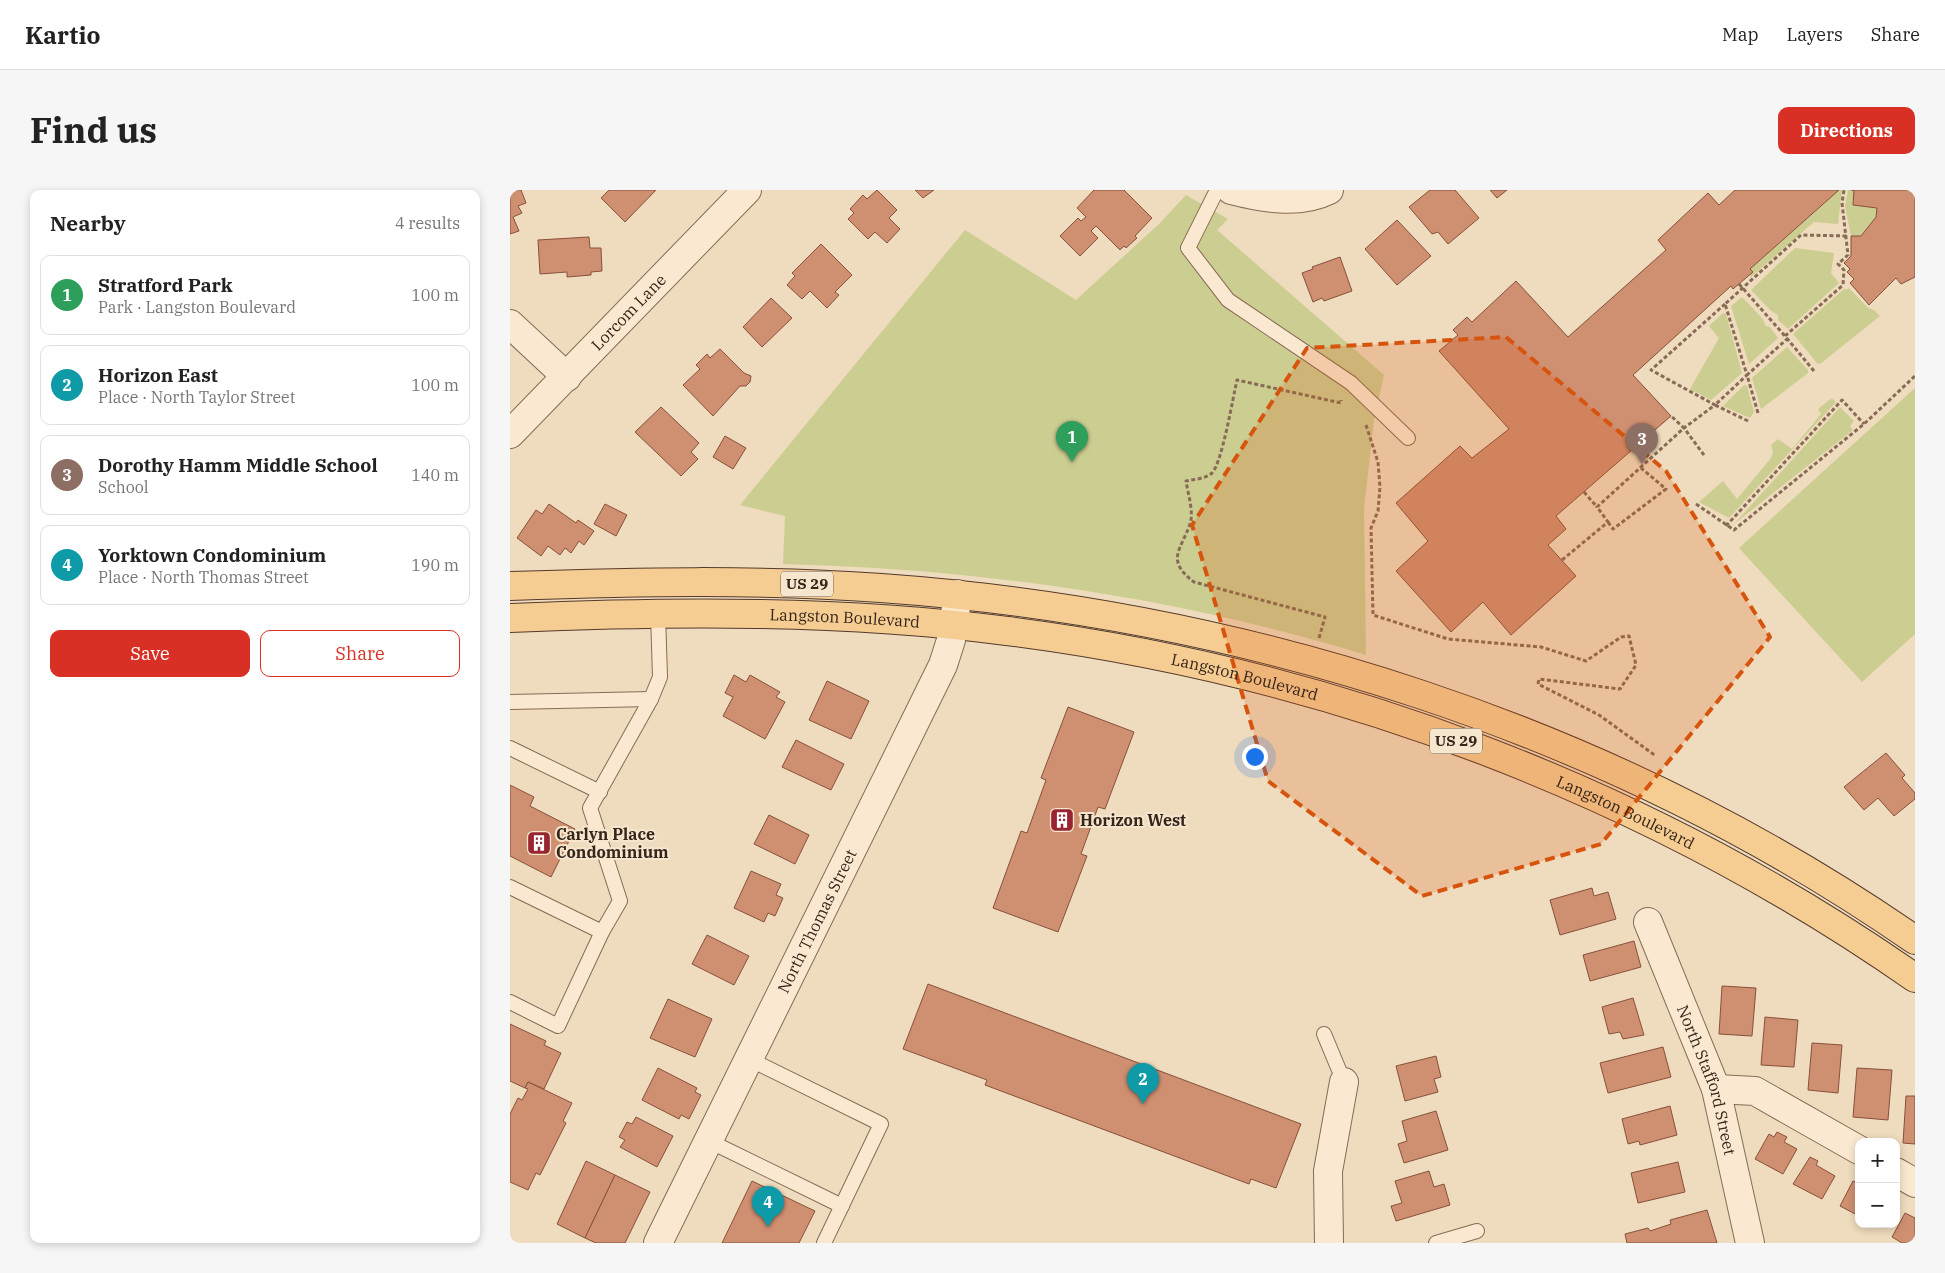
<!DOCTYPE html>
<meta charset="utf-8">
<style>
:root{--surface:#fff;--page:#f6f6f6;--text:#222;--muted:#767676;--line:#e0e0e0;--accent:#d93025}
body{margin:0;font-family:"IBM Plex Serif",serif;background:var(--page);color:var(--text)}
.controls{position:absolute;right:15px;bottom:15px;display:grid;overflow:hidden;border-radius:10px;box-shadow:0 2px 8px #0003}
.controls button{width:45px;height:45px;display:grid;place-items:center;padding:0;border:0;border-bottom:1px solid var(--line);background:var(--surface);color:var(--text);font:25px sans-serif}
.you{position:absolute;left:744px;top:566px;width:18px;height:18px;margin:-12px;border:4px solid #fff;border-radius:50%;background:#1a73e8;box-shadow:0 0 0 8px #1a73e833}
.badge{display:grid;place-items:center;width:32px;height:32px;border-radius:50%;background:var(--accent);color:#fff;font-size:16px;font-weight:700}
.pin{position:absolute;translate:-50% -41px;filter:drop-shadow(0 1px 2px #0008)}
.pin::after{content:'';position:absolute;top:26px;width:18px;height:15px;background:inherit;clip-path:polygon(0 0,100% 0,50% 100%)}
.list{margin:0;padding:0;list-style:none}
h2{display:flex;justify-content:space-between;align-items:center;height:65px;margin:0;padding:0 20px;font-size:21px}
h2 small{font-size:16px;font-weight:400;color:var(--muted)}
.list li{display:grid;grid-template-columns:32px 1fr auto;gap:15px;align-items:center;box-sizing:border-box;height:80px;margin:0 10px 10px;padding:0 10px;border:1px solid var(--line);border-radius:10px}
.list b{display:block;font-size:19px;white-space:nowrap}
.list p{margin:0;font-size:16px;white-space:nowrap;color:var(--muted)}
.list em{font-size:16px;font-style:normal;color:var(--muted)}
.actions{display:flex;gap:10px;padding:15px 20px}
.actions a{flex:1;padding:11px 0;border:1px solid var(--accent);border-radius:10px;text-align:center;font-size:18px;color:var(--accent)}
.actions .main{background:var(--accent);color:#fff}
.map{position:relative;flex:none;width:1405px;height:1053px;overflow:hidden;border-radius:10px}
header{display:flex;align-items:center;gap:30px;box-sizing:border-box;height:70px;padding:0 25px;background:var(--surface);border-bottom:1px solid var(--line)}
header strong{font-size:24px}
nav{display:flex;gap:28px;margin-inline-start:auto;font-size:18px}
.intro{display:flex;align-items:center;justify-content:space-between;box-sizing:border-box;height:120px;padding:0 30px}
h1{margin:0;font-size:35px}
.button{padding:12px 22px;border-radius:10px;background:var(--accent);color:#fff;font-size:18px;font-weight:700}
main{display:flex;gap:30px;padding:0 30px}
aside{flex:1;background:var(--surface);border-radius:10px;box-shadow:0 2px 8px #0003}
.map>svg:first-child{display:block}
.green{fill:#cccd91}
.building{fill:#cf8f71;stroke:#87513b}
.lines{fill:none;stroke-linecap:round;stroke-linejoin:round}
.service-casing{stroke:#876b56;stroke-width:16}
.minor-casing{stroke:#876b56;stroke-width:30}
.tertiary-casing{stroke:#876b56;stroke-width:30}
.primary-casing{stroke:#543a2b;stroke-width:30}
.path{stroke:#876b56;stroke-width:3;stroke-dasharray:4 2.5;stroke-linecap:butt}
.service{stroke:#fae9d0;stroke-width:14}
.minor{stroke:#fae9d0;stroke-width:28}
.tertiary{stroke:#fae9d0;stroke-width:28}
.primary{stroke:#f5cc92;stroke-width:28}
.marked{fill:#d6540e;fill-opacity:0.2;stroke:#d6540e;stroke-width:4;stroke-dasharray:10 6;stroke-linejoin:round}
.labels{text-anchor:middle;stroke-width:4;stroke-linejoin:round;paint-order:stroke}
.shield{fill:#f6e6cd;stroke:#705f50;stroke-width:1}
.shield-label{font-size:15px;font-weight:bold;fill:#36251b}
.street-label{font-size:16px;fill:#36251b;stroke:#f6e6cd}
.poi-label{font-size:16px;font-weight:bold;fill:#36251b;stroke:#f6e6cd;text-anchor:start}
</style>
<header>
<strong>Kartio</strong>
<nav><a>Map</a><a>Layers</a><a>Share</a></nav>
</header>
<div class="intro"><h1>Find us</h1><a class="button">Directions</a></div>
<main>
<aside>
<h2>Nearby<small>4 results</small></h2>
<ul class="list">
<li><span class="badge" style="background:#2e9e5b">1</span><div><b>Stratford Park</b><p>Park · Langston Boulevard</p></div><em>100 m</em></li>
<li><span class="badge" style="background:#0f9aa8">2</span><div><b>Horizon East</b><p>Place · North Taylor Street</p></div><em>100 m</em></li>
<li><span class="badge" style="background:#8d6e63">3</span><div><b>Dorothy Hamm Middle School</b><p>School</p></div><em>140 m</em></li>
<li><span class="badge" style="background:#0f9aa8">4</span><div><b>Yorktown Condominium</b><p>Place · North Thomas Street</p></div><em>190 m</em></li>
</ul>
<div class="actions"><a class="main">Save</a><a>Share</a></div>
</aside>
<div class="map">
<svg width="1405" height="1053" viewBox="0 0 1405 1053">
<rect width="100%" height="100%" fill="#efdbbd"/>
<g class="green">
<path d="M 1329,0 L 1332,0 L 1328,34 L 1304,32 L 1241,87 L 1239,85 L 1240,79 Z"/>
<path d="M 1338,0 L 1344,0 L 1367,18 L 1366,27 L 1351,46 L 1341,46 L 1335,16 Z"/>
<path d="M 676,5 L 718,29 L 707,40 L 874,185 L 864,230 L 854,319 L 856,465 C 666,407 471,379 273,374 L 275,326 L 230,315 L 455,40 L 566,110 L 650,33 Z"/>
<path d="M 1285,58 L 1324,63 L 1321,83 L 1329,93 L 1278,139 L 1268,130 L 1268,125 L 1260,120 L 1241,100 Z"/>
<path d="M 1339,98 L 1358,118 L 1364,120 L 1370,126 L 1310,174 L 1307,173 L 1283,144 L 1334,99 L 1336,100 Z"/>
<path d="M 1232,107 L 1252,128 L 1256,136 L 1260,137 L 1268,148 L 1239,174 L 1221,116 Z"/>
<path d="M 1213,123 L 1216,124 L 1232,183 L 1201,210 L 1180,199 L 1209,148 L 1199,136 Z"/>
<path d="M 1277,157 L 1298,180 L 1298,183 L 1251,219 L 1242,188 Z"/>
<path d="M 1234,195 L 1237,196 L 1244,222 L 1240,228 L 1213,216 Z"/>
<path d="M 1405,198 L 1405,444 L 1352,492 L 1229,358 Z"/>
<path d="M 1322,208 L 1326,212 L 1219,328 L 1189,312 L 1213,291 L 1227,309 L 1261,268 L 1263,263 L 1261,255 L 1268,249 L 1282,259 L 1311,224 L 1308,219 Z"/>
<path d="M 1330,217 L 1344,231 L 1340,236 L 1343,240 L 1224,334 Z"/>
</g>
<g class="building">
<path d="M 0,0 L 11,0 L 16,13 L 8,16 L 12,23 L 3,27 L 9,41 L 0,44 Z"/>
<path d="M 99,0 L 146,0 L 115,32 L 91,8 Z"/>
<path d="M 367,0 L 387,20 L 379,28 L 390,39 L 377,53 L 365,42 L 358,49 L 338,29 L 344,23 L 340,19 L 353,5 L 357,9 Z"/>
<path d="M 405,0 L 424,0 L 413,8 Z"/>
<path d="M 584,0 L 614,0 L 642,28 L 625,46 L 627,48 L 616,58 L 614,56 L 610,60 L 586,36 L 581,41 L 588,48 L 570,66 L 550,46 L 568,28 L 571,31 L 576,27 L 567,18 Z"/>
<path d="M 920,0 L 945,0 L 969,28 L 938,54 L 928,42 L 922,44 L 899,17 Z"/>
<path d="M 980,0 L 997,0 L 987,8 Z"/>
<path d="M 1225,0 L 1329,0 L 1240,79 L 1243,82 L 1223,99 L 1221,96 L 1123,185 L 1161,226 L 1046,326 L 1056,339 L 1038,355 L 1066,386 L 1001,445 L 973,412 L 941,442 L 886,381 L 918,351 L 886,313 L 950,256 L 962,268 L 999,239 L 929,161 L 948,145 L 943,140 L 957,127 L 962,132 L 1006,91 L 1058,147 L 1156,60 L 1148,50 L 1198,3 L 1209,15 Z"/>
<path d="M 1341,0 L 1405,0 L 1405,87 L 1391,94 L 1386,88 L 1359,115 L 1340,93 L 1344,89 L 1337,82 L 1340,79 L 1334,73 L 1341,66 L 1341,46 L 1351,46 L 1366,27 L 1367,18 L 1343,15 L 1344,0 Z"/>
<path d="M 887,30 L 921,66 L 887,95 L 855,59 Z"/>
<path d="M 79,47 L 80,58 L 91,58 L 92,81 L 81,82 L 81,85 L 57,87 L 57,82 L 30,84 L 28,50 Z"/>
<path d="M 311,54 L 342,85 L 325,102 L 329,105 L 317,118 L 300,101 L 292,109 L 277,95 L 285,86 L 282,83 Z"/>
<path d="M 830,67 L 842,101 L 814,111 L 812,108 L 803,112 L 792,83 L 803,79 L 802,77 Z"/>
<path d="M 261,108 L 282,128 L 252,157 L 233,137 Z"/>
<path d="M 210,159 L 234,183 L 241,186 L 240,192 L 236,196 L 230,196 L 203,226 L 173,195 L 190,179 L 186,175 L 197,164 L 200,168 Z"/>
<path d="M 151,217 L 189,253 L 181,262 L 188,269 L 171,286 L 125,242 Z"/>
<path d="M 215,246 L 236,258 L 223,279 L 203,267 Z"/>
<path d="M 39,314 L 66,333 L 68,330 L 84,341 L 74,355 L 69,351 L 61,363 L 55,358 L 50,365 L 38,356 L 31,366 L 7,348 L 26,320 L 32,324 Z"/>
<path d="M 95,314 L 117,325 L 106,346 L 84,334 Z"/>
<path d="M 224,485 L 236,492 L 240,485 L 270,502 L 266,507 L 275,512 L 255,549 L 213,526 L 223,507 L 215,503 Z"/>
<path d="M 317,491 L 359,511 L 341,549 L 299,530 Z"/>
<path d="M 558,517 L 624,542 L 595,619 L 588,617 L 571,664 L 577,666 L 548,742 L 483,718 L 511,641 L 517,643 L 536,590 L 531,588 Z"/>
<path d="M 286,550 L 334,574 L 321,600 L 272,577 Z"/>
<path d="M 1376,563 L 1395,585 L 1392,588 L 1405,603 L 1405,609 L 1384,626 L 1368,608 L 1354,620 L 1334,597 Z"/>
<path d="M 0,595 L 24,607 L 20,616 L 65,639 L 41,687 L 0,666 Z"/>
<path d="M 259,625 L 299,645 L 285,674 L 244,654 Z"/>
<path d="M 241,681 L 271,694 L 266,705 L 273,708 L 265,726 L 258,723 L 254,732 L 224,718 Z"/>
<path d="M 1082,698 L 1084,706 L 1098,702 L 1106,729 L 1050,745 L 1040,710 Z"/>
<path d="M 197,745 L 239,766 L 224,795 L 182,774 Z"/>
<path d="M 1124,751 L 1131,777 L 1080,791 L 1073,765 Z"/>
<path d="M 418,794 L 791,934 L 766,998 L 741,989 L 739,994 L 475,895 L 477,890 L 393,859 Z"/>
<path d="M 1212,796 L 1246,798 L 1242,846 L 1209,844 Z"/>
<path d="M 1123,808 L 1134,845 L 1113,849 L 1110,842 L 1099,844 L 1092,817 Z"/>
<path d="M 158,809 L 202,829 L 185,867 L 140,848 Z"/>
<path d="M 1255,827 L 1288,830 L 1284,877 L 1251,875 Z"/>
<path d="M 0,834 L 36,851 L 34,855 L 51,863 L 34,899 L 18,892 L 15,898 L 0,891 Z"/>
<path d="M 1302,853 L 1332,855 L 1328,903 L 1298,900 Z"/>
<path d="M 1153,857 L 1161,887 L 1098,903 L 1090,873 Z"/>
<path d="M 926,866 L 931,887 L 924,889 L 928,902 L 895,911 L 886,876 Z"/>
<path d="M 148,878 L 187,898 L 185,902 L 191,905 L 179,929 L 171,925 L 169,929 L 132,910 Z"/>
<path d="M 1347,878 L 1382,880 L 1378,930 L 1343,927 Z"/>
<path d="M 18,892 L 62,913 L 53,931 L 56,933 L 30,985 L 26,983 L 18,1000 L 0,992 L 0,924 L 8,908 L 12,910 L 18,899 L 15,898 Z"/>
<path d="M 1396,906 L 1405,906 L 1405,954 L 1393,953 Z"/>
<path d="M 1160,916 L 1167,945 L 1130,955 L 1129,951 L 1118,954 L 1112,929 Z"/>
<path d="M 926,921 L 938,960 L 894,973 L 888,954 L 897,951 L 892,931 Z"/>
<path d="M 126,927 L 163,946 L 147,977 L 110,957 L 115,950 L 109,947 L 117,932 L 122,934 Z"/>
<path d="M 1267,942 L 1277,947 L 1274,952 L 1287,959 L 1273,984 L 1245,969 L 1259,944 L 1264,947 Z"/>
<path d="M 1300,967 L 1308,971 L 1306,975 L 1325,986 L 1312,1009 L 1283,994 Z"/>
<path d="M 76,971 L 105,985 L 75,1048 L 47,1034 Z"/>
<path d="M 1168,972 L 1175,1002 L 1128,1013 L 1121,983 Z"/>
<path d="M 919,981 L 924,997 L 934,994 L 940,1015 L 886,1031 L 881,1016 L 892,1013 L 885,991 Z"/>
<path d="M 105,985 L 140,1002 L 115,1053 L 86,1053 L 75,1048 Z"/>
<path d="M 1349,988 L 1349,1026 L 1330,1016 L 1343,991 L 1346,992 Z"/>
<path d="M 242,991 L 305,1021 L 289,1053 L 212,1053 Z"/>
<path d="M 1197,1020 L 1207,1053 L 1117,1053 L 1115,1044 L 1138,1038 L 1140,1041 L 1161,1034 L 1160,1030 Z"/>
<path d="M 1395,1023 L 1405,1028 L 1405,1053 L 1392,1053 L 1382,1047 Z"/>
</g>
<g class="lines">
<defs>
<g id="service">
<path d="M 707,0 L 678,58 L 718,110 L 841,193 L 898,248"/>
<path d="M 0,512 L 141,509"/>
<path d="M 0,558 L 90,602"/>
<path d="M 0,697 L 92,742"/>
<path d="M 0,812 L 48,836 L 92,742 L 110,711 L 80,618 L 141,509 L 150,487 L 148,424"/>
<path d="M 814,844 L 834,892"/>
<path d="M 239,869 L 371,934 L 314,1053"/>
<path d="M 199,951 L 332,1016"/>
<path d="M 926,1053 L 967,1041"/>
</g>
<g id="minor">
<path d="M 721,0 C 752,8 789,15 819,0"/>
<path d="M 0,134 L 57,187"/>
<path id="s1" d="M 1138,732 L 1206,899 L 1240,1053"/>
<path d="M 1206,899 L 1245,901 L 1349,960"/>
<path d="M 1386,982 L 1405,993"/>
<path id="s2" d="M 148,1053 L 433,475 L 441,450 L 448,404"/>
<path d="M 819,1053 L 818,981 L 834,892"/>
</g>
<g id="tertiary">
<path id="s3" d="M 0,244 L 237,0"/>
</g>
<g id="primary">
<path d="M 0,396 C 123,392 248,389 371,398 C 737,424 1101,539 1405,750"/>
<path id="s4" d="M 0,428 C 165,421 333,420 497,441 C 821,482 1137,601 1405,788"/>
</g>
</defs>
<use href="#service" class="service-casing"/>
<use href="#minor" class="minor-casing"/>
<use href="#tertiary" class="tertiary-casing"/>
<use href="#primary" class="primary-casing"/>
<g class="path">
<path d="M 1229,94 L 1275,146"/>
<path d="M 1304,181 L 1275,146 L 1333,95 L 1334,80 L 1328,74 L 1338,65 L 1332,13 L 1334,0"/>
<path d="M 1248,223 L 1237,185 L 1277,149"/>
<path d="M 1238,231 L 1205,215 L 1237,185 L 1215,114 L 1291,45 L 1337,46"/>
<path d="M 856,235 L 868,272 L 870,297 L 868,321 L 861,338 L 863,425 L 938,449 L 1031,457 L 1076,471 L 1111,447 L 1119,446 L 1126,475 L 1110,499 L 1029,489 L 1028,494 L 1089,525 L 1146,566"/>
<path d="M 1194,265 L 1174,238 L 1205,215 L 1141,180 L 1215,114"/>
<path d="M 1074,302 L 1087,317"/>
<path d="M 1186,314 L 1224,340 L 1354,234 L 1405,186"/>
<path d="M 1098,332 L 1103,339 L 1156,299 L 1131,278"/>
<path d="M 1216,336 L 1332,210 L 1354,234"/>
<path d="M 1052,370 L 1098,332 L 1087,317 L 1174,238 L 1161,226"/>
<path d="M 809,448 L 815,427 L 684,392 C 655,370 671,360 680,334 C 684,322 678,304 676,291 C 685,289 695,289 702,283 C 712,273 723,207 727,190 L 831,213 L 831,210"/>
</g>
<use href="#service" class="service"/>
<use href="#minor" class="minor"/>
<use href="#tertiary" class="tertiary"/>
<use href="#primary" class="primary"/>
</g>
<path class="marked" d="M 996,147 L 1156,281 L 1260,447 L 1091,654 L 912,706 L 758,591 L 682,335 L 797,158 Z"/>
<defs>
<symbol id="building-square" viewBox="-11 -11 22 22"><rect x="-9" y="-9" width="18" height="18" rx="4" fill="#982431" stroke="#f6e6cd"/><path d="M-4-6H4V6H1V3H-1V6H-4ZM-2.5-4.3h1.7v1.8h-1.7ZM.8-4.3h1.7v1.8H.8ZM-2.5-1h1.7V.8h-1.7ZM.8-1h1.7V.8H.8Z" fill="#fff"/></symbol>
</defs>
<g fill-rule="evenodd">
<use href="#building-square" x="538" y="616" width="28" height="28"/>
<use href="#building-square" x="15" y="639" width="28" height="28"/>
</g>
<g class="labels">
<g class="shield">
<rect x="271" y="381.5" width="52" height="25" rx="4"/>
<rect x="920" y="538.5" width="52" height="25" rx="4"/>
</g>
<g class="shield-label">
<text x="297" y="399">US 29</text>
<text x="946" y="556">US 29</text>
</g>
<g class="street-label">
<text dy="6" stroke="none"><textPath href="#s3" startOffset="170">Lorcom Lane</textPath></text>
<text dy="6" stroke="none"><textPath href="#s4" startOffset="335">Langston Boulevard</textPath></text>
<text dy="6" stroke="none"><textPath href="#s4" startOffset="740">Langston Boulevard</textPath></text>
<text dy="6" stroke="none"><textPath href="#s4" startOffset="1145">Langston Boulevard</textPath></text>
<text dy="6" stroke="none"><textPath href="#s2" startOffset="359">North Thomas Street</textPath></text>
<text dy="6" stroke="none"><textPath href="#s1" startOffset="169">North Stafford Street</textPath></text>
</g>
<g class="poi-label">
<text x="570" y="636">Horizon West</text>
<text x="46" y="650">Carlyn Place<tspan x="46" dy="18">Condominium</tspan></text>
</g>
</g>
</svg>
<div class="controls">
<button>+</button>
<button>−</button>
</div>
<div class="you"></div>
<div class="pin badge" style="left:562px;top:272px;background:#2e9e5b">1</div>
<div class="pin badge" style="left:633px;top:914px;background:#0f9aa8">2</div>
<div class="pin badge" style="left:1132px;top:274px;background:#8d6e63">3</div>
<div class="pin badge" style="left:258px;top:1037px;background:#0f9aa8">4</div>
</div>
</main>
